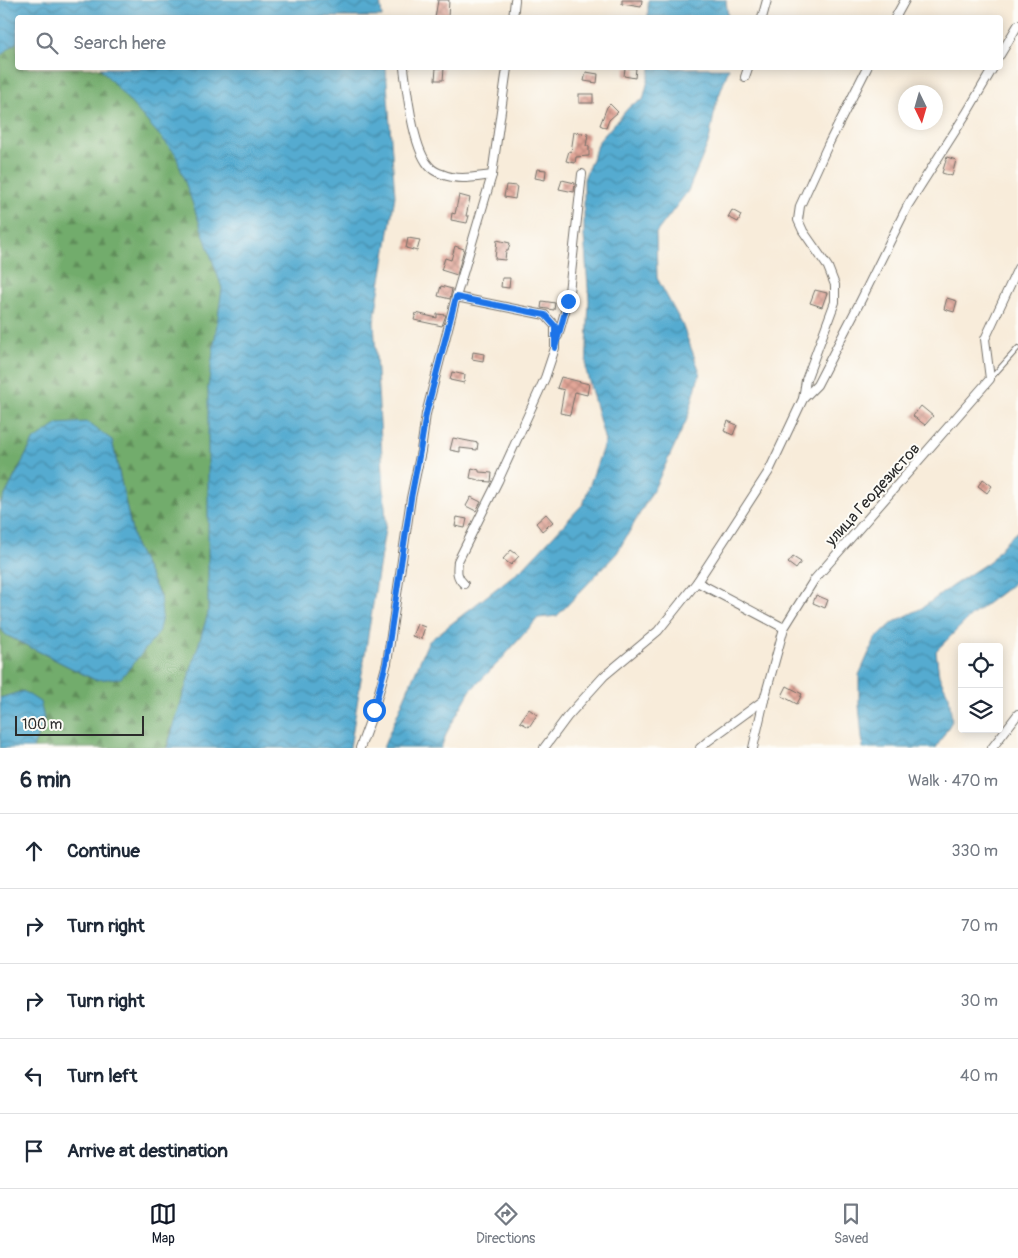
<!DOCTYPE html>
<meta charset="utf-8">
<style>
:root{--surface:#fff;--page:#f6f6f7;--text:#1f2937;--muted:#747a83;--line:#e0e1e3;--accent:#111827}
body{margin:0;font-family:Pangolin,sans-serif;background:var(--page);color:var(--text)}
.controls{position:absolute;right:15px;bottom:15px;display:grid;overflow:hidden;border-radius:5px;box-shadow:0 2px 12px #0003}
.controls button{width:45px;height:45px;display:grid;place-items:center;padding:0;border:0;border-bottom:1px solid var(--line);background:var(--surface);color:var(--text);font:25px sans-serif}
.compass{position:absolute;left:898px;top:85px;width:45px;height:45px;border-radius:50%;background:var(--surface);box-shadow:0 2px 12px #0003;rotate:175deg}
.scale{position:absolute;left:15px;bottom:12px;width:129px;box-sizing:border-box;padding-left:5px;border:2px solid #2b2b2b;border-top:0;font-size:14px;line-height:18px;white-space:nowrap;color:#2b2b2b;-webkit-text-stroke:4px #fdfcf7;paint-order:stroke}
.stop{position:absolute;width:15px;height:15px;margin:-11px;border:4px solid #1a73e8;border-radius:50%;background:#fff}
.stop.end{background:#1a73e8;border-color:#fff;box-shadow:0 1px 5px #0008}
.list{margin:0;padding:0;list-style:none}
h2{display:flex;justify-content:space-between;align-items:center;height:65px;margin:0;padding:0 20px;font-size:21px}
h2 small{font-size:16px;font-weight:400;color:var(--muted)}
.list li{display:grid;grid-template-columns:32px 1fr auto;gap:15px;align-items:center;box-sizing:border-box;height:75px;padding:0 20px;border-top:1px solid var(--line)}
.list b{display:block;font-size:19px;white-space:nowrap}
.list em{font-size:16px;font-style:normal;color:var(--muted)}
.icon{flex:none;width:28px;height:28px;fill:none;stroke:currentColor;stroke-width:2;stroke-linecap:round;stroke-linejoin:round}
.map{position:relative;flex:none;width:1018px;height:748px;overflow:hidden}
.search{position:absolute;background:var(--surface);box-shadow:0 2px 12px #0003;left:15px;right:15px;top:15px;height:55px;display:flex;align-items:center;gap:12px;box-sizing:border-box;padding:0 18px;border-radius:5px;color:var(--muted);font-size:19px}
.sheet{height:440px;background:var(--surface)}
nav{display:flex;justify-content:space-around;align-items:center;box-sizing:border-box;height:70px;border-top:1px solid var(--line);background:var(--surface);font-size:14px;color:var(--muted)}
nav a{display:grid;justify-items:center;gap:2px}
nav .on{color:var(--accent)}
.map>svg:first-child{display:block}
.forest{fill:url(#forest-firs);stroke:#4e6c4c}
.water{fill:url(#water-waves);stroke:#406b7e}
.building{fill:url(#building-cross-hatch)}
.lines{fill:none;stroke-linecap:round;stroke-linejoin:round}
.service-casing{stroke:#736f68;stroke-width:6}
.minor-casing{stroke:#736f68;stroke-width:10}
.service{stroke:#fff;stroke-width:4}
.minor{stroke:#fff;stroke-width:8}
.route{stroke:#1a73e8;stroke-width:6}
.labels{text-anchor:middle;stroke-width:4;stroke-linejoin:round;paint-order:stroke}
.street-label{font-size:16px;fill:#2b2b2b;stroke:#fdfcf7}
</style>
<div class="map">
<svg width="1018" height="748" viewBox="0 0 1018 748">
<defs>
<pattern id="forest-firs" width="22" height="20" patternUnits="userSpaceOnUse" patternTransform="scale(1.25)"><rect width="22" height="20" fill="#72ac6c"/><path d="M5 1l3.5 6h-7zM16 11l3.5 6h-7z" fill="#5e8c59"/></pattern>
<pattern id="water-waves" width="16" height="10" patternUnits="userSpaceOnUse" patternTransform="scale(1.25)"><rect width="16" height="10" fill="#54abd0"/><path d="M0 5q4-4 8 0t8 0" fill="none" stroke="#468ba9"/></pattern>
<pattern id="building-cross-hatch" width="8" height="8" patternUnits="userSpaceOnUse" patternTransform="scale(1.25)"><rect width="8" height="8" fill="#e2a698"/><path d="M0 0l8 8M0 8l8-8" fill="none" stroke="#b7877c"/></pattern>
</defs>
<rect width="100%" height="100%" fill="#fdfcf7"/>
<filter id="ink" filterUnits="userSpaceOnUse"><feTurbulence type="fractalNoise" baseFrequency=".02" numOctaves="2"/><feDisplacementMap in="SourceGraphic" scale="10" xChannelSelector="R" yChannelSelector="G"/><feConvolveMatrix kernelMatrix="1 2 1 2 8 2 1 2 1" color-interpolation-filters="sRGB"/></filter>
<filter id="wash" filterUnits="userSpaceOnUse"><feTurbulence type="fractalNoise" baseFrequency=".0096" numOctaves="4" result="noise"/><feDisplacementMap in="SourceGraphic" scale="20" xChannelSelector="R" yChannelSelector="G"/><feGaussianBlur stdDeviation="1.12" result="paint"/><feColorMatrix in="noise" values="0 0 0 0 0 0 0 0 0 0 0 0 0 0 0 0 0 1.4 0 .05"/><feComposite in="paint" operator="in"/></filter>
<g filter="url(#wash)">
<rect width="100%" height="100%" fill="#f8ecda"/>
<path class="forest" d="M 17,36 L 18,68 L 101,68 L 175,153 L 241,251 L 208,613 L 184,698 L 166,748 L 33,748 L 44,718 L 23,691 L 0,698 L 0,628 L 6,635 L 95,680 L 160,596 L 135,546 L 112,440 L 33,441 L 0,505 L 0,53 Z"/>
<g class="water">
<path d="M 0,0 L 380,0 L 382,17 L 57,18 L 54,14 L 49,17 L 18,18 L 17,42 L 0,56 Z"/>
<path d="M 648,0 L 726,0 L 728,17 L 648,17 Z"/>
<path d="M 100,68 L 386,68 L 395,196 L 374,322 L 386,523 L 350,748 L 167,748 L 208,613 L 208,387 L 222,288 L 175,153 Z"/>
<path d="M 651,68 L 729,68 L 716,104 L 709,141 L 688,191 L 656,233 L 657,278 L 682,324 L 700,372 L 688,417 L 655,487 L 617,553 L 557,616 L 538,618 L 499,662 L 470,691 L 447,732 L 441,748 L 383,748 L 428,642 L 525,566 L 583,504 L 605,441 L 586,370 L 589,300 L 584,236 L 584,179 L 599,141 L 631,105 L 643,100 Z"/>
<path d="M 87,422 L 112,440 L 135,545 L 160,596 L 162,616 L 158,634 L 121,678 L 95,680 L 6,635 L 0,628 L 0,505 L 33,441 L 58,424 Z"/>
<path d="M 1018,531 L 1018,580 L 971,616 L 936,651 L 939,676 L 949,696 L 952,721 L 936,748 L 863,748 L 859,705 L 859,675 L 875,639 L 894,622 L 922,608 L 952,586 L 990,561 L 1009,538 Z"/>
<path d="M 23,691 L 40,702 L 44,718 L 33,748 L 0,748 L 0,698 Z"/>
</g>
<g id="blocks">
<g class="building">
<path d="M 438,0 L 449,0 L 448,18 L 435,18 Z"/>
<path d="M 622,0 L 642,0 L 641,7 L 622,4 Z"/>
<path d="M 436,68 L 444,68 L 443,80 L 435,80 Z"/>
<path d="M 625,68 L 636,68 L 635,78 L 624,76 Z"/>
<path d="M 586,72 L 598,74 L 597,83 L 584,81 Z"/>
<rect x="579" y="94" width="14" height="9"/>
<path d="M 610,104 L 618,112 L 609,120 L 606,128 L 600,125 L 607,107 Z"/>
<path d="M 574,132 L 588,134 L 586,146 L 589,146 L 589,156 L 576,157 L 575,163 L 566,161 L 569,151 L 571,152 Z"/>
<path d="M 947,157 L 956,160 L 952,176 L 942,173 Z"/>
<path d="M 537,169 L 546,170 L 545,180 L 535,178 Z"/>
<path d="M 562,180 L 575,183 L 574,192 L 559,189 Z"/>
<path d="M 506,185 L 517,186 L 515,199 L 504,197 Z"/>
<path d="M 459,195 L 470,198 L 466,216 L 469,216 L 467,223 L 451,220 L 452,213 L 455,214 Z"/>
<path d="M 732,210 L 741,215 L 738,222 L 728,217 Z"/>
<path d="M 408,238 L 420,240 L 417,251 L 406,248 Z"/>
<path d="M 497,240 L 510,243 L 508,251 L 506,251 L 505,260 L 495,259 Z"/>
<path d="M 455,246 L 464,249 L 457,275 L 441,270 L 445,258 L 451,260 Z"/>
<path d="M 502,278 L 510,278 L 509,288 L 501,287 Z"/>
<path d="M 441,286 L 452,289 L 450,299 L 438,296 Z"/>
<path d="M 815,290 L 827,293 L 822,307 L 810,303 Z"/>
<path d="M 947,298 L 957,301 L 954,312 L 944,309 Z"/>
<path d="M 542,301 L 555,303 L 554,310 L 541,308 Z"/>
<path d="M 416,313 L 437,318 L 437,314 L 446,315 L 442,326 L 414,320 Z"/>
<path d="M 473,352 L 484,354 L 483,361 L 472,359 Z"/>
<path d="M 452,372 L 465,375 L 464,383 L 450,380 Z"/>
<path d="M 561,377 L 589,384 L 587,395 L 575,392 L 570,415 L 560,413 L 564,390 L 557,388 Z"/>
<path d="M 921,406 L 933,416 L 925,425 L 913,416 Z"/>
<path d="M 728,421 L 737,425 L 733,435 L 724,431 Z"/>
<path d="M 453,438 L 478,443 L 477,450 L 460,448 L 460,452 L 450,450 Z"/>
<path d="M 472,468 L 479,470 L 479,472 L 492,473 L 491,482 L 479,481 L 479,480 L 470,478 Z"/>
<path d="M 983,479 L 992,486 L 987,493 L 978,486 Z"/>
<path d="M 471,497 L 481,502 L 476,511 L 466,506 Z"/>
<path d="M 546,514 L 553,522 L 542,531 L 536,523 Z"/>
<path d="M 457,517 L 467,519 L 465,528 L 455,526 Z"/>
<path d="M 511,550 L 519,556 L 511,565 L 503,559 Z"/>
<path d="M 793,557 L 801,562 L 796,569 L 788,563 Z"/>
<path d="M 816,595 L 828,600 L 825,608 L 813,603 Z"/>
<path d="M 417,624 L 425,627 L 421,639 L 412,636 Z"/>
<path d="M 787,686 L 802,694 L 797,704 L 782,696 Z"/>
<path d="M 529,709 L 537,715 L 529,727 L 520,722 Z"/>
</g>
</g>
</g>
<g filter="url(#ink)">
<use href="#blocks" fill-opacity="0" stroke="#736f68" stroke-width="1"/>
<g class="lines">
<defs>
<path id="service" d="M 991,378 L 1018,348"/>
<g id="minor">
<path d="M 513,18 L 515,0"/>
<path d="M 762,18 L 767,0"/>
<path d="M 895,18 L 905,0"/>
<path d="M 1000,55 L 1018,25"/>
<path d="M 404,68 C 407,91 413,152 431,168 C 434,171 439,173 442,174 C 457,181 475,177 492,175"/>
<path d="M 745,77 L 748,68"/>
<path d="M 456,297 L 545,315 L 555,326 L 555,348 L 545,378 L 498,481 L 458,561 C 457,571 456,577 464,584"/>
<path d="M 558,336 L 568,301 L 582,174"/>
<path d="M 803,399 L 806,380 L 835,302 L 835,285 L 828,267 L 803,231 L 798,220 L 800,206 L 828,145 L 867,68"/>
<path d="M 697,582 L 784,628"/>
<path d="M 360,748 L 374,710 L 387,663 L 411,498 L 421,451 L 426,414 L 456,297 L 492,175 L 507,68"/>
<path d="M 544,748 L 567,717 L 604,676 L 658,631 L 697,582 L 727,536 L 769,471 L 803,399 L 817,385 L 861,300 L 908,205 L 966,114 L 993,68"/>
<path d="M 700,748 L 708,741 L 764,700"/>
<path d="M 753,748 L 764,700 L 784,628 L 814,580 L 990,379 L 985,339 L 1018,268"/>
<path d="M 992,748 L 1018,714"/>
</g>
</defs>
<use href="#service" class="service-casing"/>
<use href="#minor" class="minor-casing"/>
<use href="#service" class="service"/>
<use href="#minor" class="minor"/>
</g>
</g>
<g class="lines" filter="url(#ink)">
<path class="route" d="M 374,710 L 386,663 L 411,498 L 420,451 L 426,414 L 456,297 L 545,315 L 555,326 L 555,348 L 568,301"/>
</g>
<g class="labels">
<g class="street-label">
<text transform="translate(872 494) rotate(-48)" y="6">улица Геодезистов</text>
</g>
</g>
</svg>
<div class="controls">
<button><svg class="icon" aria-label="locate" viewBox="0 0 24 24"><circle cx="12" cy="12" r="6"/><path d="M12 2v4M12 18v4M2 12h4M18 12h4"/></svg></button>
<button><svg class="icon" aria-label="layers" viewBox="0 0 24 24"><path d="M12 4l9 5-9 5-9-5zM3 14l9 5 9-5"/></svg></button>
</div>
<svg class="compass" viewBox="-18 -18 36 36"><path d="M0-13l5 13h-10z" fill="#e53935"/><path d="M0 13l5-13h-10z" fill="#747a83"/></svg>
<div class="scale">100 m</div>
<div class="stop" style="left:374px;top:710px"></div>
<div class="stop end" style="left:568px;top:301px"></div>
<div class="search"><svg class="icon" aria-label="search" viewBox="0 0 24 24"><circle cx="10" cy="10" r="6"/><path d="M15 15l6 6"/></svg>Search here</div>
</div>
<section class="sheet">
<h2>6 min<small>Walk · 470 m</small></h2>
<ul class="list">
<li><svg class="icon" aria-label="ahead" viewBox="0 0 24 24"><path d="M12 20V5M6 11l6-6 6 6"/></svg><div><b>Continue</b></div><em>330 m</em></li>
<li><svg class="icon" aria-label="right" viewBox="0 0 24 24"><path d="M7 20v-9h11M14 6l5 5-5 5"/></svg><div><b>Turn right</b></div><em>70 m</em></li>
<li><svg class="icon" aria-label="right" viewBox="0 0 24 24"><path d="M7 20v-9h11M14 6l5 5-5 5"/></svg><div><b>Turn right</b></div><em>30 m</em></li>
<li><svg class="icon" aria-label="left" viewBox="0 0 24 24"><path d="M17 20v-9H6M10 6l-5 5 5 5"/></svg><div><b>Turn left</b></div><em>40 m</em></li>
<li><svg class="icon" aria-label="arrive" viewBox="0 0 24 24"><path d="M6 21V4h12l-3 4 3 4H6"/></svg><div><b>Arrive at destination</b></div></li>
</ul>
</section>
<nav>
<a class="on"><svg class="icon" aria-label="map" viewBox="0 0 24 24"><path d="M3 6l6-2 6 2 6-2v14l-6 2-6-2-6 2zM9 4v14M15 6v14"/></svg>Map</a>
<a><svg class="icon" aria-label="directions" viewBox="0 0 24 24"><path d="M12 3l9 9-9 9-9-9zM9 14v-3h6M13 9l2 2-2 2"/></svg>Directions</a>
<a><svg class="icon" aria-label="saved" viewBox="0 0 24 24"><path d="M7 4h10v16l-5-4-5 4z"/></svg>Saved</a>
</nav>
